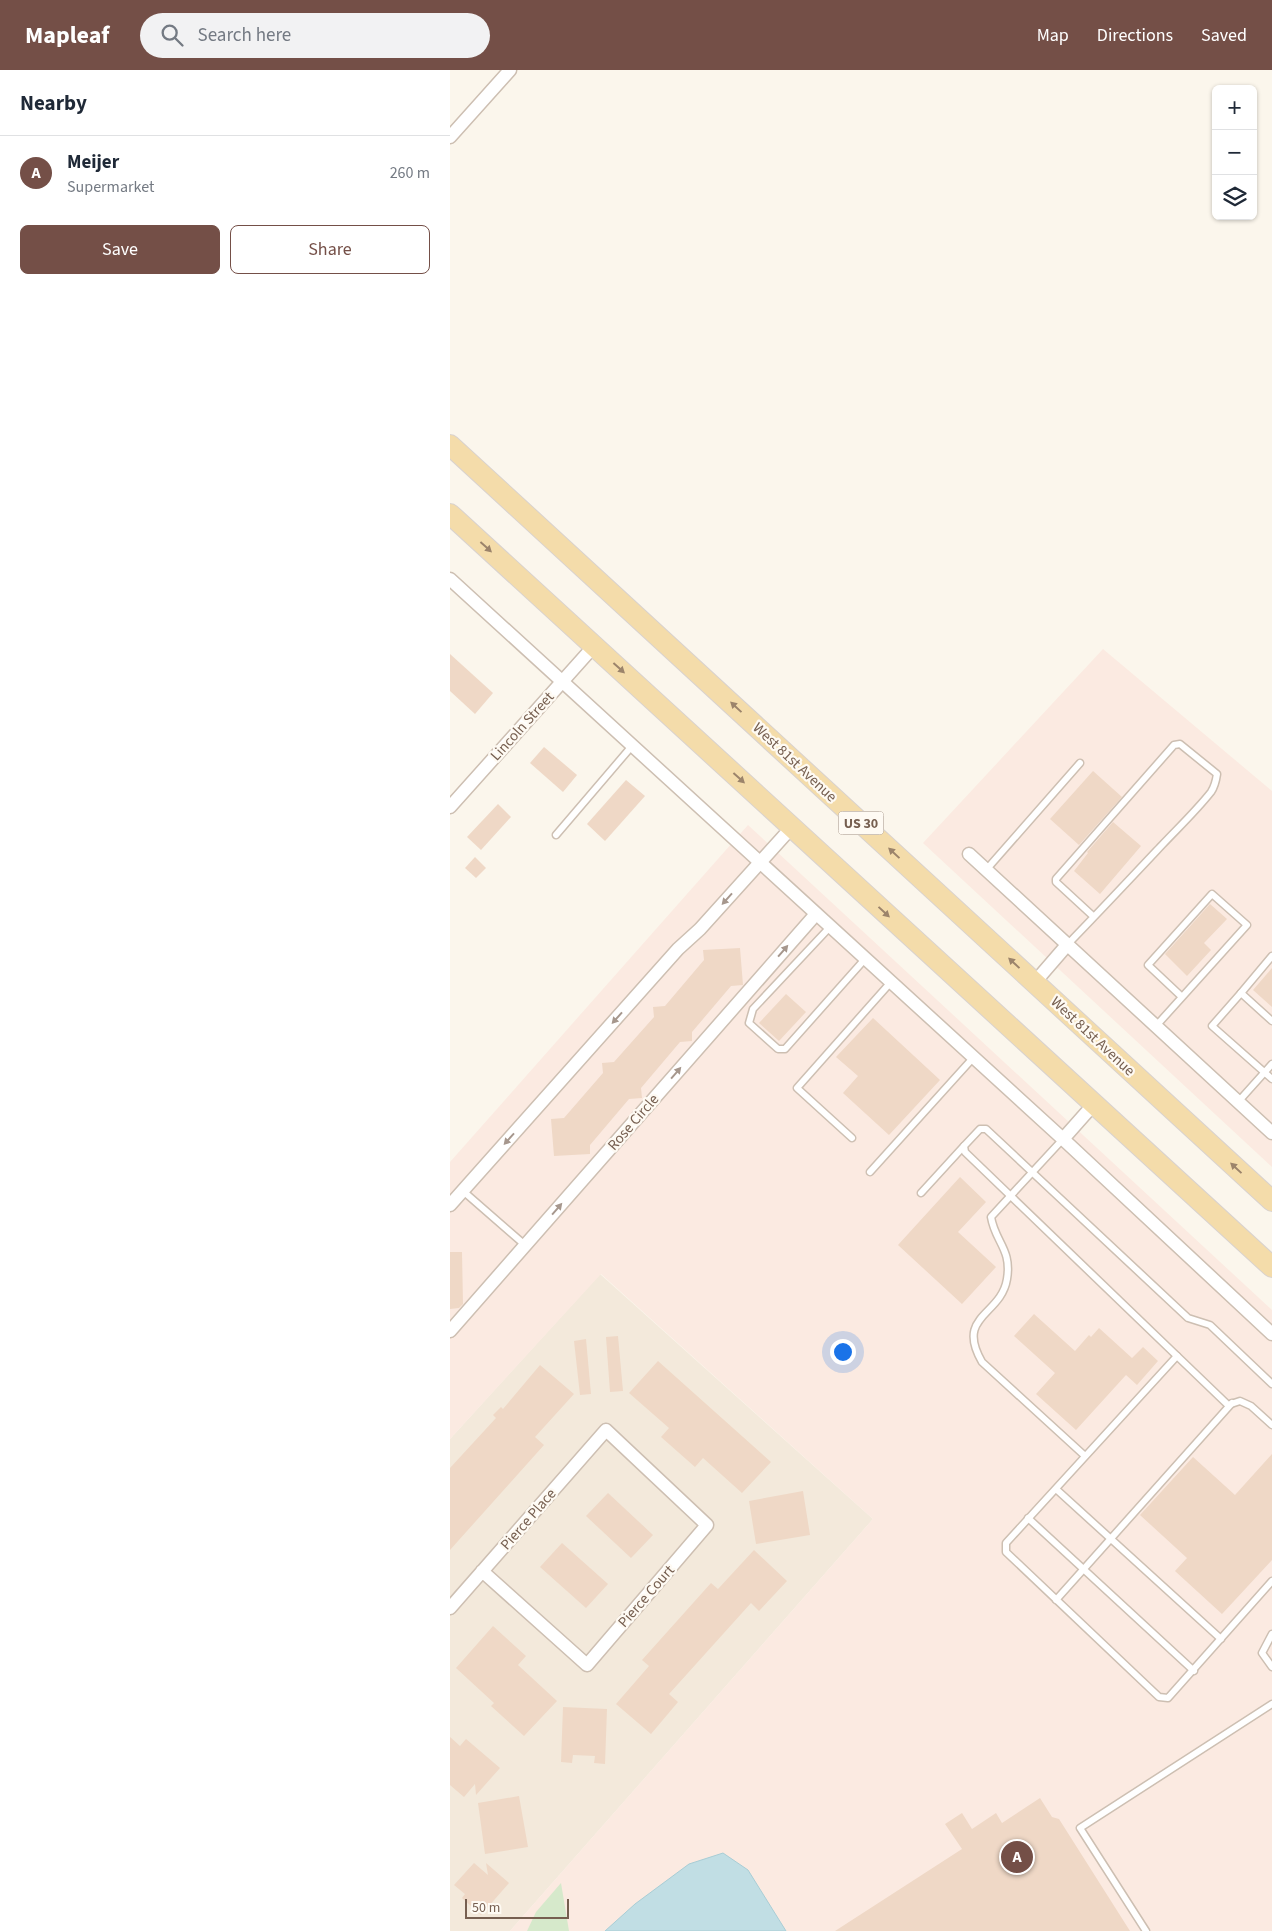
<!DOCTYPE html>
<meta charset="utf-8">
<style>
:root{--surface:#fff;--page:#f2f2f3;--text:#1f2937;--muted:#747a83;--line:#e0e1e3;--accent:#744f47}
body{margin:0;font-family:"Source Sans 3",sans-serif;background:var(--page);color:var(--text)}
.controls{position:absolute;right:15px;top:15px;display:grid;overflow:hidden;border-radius:8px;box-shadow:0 1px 4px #0004}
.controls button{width:45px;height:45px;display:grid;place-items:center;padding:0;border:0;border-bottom:1px solid var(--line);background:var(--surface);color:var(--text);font:25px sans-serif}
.scale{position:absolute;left:15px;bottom:12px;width:104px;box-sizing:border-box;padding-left:5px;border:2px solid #765f50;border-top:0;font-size:14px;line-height:18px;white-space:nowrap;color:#765f50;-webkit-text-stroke:4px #fefaf3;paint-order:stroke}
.you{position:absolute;left:392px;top:1281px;width:18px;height:18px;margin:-12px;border:4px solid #fff;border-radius:50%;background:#1a73e8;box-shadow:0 0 0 8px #1a73e833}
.badge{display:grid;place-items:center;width:32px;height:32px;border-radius:50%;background:var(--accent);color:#fff;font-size:16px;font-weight:700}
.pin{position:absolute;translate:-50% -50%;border:2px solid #fff;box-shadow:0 1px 5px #0006}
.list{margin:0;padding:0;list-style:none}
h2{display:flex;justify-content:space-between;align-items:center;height:65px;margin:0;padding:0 20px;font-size:21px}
h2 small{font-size:16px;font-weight:400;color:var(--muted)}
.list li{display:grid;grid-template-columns:32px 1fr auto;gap:15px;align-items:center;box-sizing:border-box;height:75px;padding:0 20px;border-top:1px solid var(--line)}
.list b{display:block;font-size:19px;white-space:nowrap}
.list p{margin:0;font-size:16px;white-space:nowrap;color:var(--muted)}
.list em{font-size:16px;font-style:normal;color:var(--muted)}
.actions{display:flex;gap:10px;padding:15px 20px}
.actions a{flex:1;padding:11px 0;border:1px solid var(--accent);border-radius:8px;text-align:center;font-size:18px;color:var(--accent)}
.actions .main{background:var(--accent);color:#fff}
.icon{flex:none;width:28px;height:28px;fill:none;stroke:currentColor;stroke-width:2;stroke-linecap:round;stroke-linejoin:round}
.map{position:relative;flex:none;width:822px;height:1861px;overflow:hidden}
header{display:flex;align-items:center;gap:30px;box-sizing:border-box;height:70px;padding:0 25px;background:var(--accent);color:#fff}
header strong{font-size:24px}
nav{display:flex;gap:28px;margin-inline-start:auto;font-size:18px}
.search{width:350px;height:45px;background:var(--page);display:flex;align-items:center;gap:12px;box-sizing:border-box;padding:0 18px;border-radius:28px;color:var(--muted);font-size:19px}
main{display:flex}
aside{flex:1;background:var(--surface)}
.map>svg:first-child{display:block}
.residential{fill:#f3e9db}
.commercial{fill:#fbeae1}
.green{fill:#d6e9cb}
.water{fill:#c1dee4;stroke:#a8cdd5}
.building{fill:#efd8c6}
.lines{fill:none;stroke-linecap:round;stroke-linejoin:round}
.service-casing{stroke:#cdbfb2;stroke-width:9}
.minor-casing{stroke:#cdbfb2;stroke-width:15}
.primary-casing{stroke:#d9d2ce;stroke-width:22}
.service{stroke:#fff;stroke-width:6}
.minor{stroke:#fff;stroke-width:12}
.primary{stroke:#f4dcaa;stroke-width:20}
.oneway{fill:#9c846b}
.oneway2{fill:#a6978d}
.labels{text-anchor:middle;stroke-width:4.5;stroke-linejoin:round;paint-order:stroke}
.shield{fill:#fefaf3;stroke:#9f8e81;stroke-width:1}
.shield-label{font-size:14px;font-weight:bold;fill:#765f50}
.street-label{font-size:15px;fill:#765f50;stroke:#fefaf3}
</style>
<header>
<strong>Mapleaf</strong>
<div class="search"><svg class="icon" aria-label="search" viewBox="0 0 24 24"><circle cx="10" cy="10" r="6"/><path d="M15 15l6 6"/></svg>Search here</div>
<nav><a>Map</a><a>Directions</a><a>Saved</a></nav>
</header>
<main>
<aside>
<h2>Nearby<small></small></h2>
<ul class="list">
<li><span class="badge">A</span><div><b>Meijer</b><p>Supermarket</p></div><em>260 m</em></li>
</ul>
<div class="actions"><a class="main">Save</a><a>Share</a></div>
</aside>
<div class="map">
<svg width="822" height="1861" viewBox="0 0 822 1861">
<rect width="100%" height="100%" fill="#fbf6ec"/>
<path class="residential" d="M 150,1204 L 423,1449 L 60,1861 L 0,1861 L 0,1369 Z"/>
<g class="commercial">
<path d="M 653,579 L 822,721 L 822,1097 L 473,773 Z"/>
<path d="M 298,755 L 822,1240 L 822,1861 L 60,1861 L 423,1449 L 151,1204 L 0,1369 L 0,1092 Z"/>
</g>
<path class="green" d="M 111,1813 L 119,1861 L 77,1861 L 86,1842 Z"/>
<path class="water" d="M 273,1783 L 298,1800 L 336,1861 L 155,1861 L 185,1834 L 239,1794 Z"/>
<g class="building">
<path d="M 0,584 L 43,623 L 25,644 L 0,621 Z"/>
<path d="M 94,677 L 127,705 L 113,722 L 80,693 Z"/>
<path d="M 643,701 L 672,727 L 629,775 L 600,749 Z"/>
<path d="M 176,710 L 195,726 L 155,771 L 137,754 Z"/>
<path d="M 48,734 L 61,747 L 31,780 L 17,767 Z"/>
<path d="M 663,752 L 691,776 L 650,824 L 624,801 L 638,783 L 637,782 Z"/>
<path d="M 25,787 L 36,798 L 26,808 L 15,798 Z"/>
<path d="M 760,834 L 777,849 L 754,873 L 761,880 L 737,906 L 715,884 Z"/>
<path d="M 290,878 L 293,915 L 281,916 L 242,962 L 242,971 L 230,972 L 191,1018 L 192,1028 L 179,1029 L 140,1075 L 140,1084 L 104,1086 L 101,1049 L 114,1048 L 153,1003 L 152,993 L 164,992 L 204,947 L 203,937 L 215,936 L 254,890 L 253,880 Z"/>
<path d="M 822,898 L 822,937 L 803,920 Z"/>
<path d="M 336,924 L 356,942 L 329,971 L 309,953 Z"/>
<path d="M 423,948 L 490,1010 L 439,1065 L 393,1023 L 408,1006 L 386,987 Z"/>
<path d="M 510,1107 L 536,1132 L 508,1162 L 546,1197 L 512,1234 L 448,1175 Z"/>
<path d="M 0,1182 L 12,1182 L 13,1234 L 9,1238 L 0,1239 Z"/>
<path d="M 584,1244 L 625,1281 L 639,1265 L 641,1267 L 649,1258 L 682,1288 L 693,1277 L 708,1291 L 687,1315 L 676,1305 L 626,1360 L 586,1324 L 605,1303 L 564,1266 Z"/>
<path d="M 168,1266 L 173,1321 L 160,1322 L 156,1267 Z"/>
<path d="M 136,1269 L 141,1324 L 130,1325 L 124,1271 Z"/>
<path d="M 208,1291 L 321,1392 L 292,1423 L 253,1388 L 245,1397 L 211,1367 L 219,1358 L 179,1323 Z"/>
<path d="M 90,1295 L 124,1324 L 85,1367 L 94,1375 L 0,1480 L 0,1398 L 46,1348 L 43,1345 L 51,1337 L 53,1339 Z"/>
<path d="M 822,1384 L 822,1490 L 772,1544 L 725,1501 L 737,1488 L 690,1445 L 743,1387 L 785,1425 Z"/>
<path d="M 353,1421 L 360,1465 L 306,1474 L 299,1431 Z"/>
<path d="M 158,1423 L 203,1465 L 181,1488 L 136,1446 Z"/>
<path d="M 112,1473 L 158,1514 L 136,1538 L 90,1497 Z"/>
<path d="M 304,1480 L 337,1511 L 309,1541 L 301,1533 L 219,1624 L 228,1632 L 201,1664 L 166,1634 L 199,1596 L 192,1590 L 261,1513 L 268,1519 Z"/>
<path d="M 43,1556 L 76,1586 L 68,1595 L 107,1631 L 74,1666 L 41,1636 L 44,1633 L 6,1598 Z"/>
<path d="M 113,1637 L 157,1639 L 155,1694 L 144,1693 L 145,1686 L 123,1685 L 122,1693 L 111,1692 Z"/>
<path d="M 0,1667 L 10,1676 L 16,1669 L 50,1698 L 26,1725 L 25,1714 L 14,1727 L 0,1715 Z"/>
<path d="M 69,1726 L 78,1777 L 35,1784 L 28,1733 Z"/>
<path d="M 590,1728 L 602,1747 L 609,1749 L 680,1861 L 385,1861 L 512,1779 L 495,1754 L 512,1743 L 522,1759 L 546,1743 L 552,1753 Z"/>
<path d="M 24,1793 L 38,1805 L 36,1793 L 59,1813 L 31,1845 L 12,1828 L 15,1824 L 4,1815 Z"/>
</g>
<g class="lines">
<defs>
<g id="service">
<path d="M 106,765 L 182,676"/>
<path d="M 536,800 L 630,693"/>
<path d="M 380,857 L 303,939 L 299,953 L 328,979 L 335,979 L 415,889"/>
<path d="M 617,875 C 649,842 680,809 712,775 C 728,758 746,741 761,722 C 765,716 766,711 767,704 L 730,674 L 724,675 L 606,809 L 606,812 L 644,847"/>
<path d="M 822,886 L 791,923 L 822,951"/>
<path d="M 791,923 L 762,956 L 822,1009"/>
<path d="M 706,956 L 797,855 L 762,824 L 698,895 L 732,927"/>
<path d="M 788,1032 L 822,994"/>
<path d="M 402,1068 L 347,1018 L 441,912"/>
<path d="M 613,1069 L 541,1147 C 545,1172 562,1179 557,1209 C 551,1246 505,1245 532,1292 L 635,1386"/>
<path d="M 420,1102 L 523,988"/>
<path d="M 13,1121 L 75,1175"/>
<path d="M 471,1123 L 514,1076"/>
<path d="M 727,1286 L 515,1082 L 514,1076 L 530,1059 L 536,1059 L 738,1248 L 760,1255 L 822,1314"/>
<path d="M 822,1355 L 801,1336 L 790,1331 L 778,1335 L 727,1286 L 556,1473 L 556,1482 L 709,1627 L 718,1628 L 822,1511"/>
<path d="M 606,1419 L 771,1569"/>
<path d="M 578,1448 L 744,1601"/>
<path d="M 606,1530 L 782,1333"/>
<path d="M 822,1564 L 812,1583 L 822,1597"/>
<path d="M 696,1861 L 630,1758 L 822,1634"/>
</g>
<g id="minor">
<path d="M 0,67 L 60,0"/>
<path d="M 0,509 L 613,1069 L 822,1264"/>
<path d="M 0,737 L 144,576"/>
<path d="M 519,784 L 822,1063"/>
<path d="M 585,912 L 617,875"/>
<path d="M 613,1069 L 644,1034"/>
<path d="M 0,1135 L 228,879 L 250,859 L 342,757"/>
<path d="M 0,1261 L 366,844"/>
<path d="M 0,1538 L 156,1360 L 257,1455 L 137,1595 L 32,1501"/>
</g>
<g id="primary">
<path d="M 0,375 L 822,1131"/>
<path d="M 0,444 L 822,1197"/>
</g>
</defs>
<use href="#service" class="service-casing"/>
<use href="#minor" class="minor-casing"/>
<use href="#primary" class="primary-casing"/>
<use href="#service" class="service"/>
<use href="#minor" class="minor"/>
<use href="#primary" class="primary"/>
</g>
<defs><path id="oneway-solid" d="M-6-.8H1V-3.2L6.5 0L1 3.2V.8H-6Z" transform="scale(1.25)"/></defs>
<g class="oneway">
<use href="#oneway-solid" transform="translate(36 477) rotate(42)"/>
<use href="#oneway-solid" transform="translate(169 598) rotate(42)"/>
<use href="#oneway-solid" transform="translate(286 637) rotate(-137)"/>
<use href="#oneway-solid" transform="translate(289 708) rotate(42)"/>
<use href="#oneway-solid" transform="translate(444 783) rotate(-137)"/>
<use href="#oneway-solid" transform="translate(434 842) rotate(43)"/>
<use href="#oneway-solid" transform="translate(564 893) rotate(-137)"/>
<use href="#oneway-solid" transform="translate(786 1098) rotate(-137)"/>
</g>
<g class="oneway2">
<use href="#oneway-solid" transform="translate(277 829) rotate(132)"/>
<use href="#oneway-solid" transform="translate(333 881) rotate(-49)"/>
<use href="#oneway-solid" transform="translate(167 948) rotate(132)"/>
<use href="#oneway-solid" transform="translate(226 1003) rotate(-49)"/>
<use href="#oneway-solid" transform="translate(59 1069) rotate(132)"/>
<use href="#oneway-solid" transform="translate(107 1139) rotate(-49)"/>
</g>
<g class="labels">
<rect class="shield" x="388.5" y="741.5" width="45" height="23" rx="4"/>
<g class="shield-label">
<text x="411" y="758">US 30</text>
</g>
<g class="street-label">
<text transform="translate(72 656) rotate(-48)" y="5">Lincoln Street</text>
<text transform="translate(345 692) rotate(43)" y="5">West 81st Avenue</text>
<text transform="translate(643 966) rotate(43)" y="5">West 81st Avenue</text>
<text transform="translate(183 1052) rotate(-49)" y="5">Rose Circle</text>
<text transform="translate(78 1449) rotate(-49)" y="5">Pierce Place</text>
<text transform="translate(196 1526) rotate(-49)" y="5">Pierce Court</text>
</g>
</g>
</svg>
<div class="controls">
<button>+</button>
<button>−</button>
<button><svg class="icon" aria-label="layers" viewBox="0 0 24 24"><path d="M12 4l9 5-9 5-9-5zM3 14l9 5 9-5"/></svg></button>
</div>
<div class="scale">50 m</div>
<div class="you"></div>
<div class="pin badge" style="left:567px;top:1787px">A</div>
</div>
</main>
